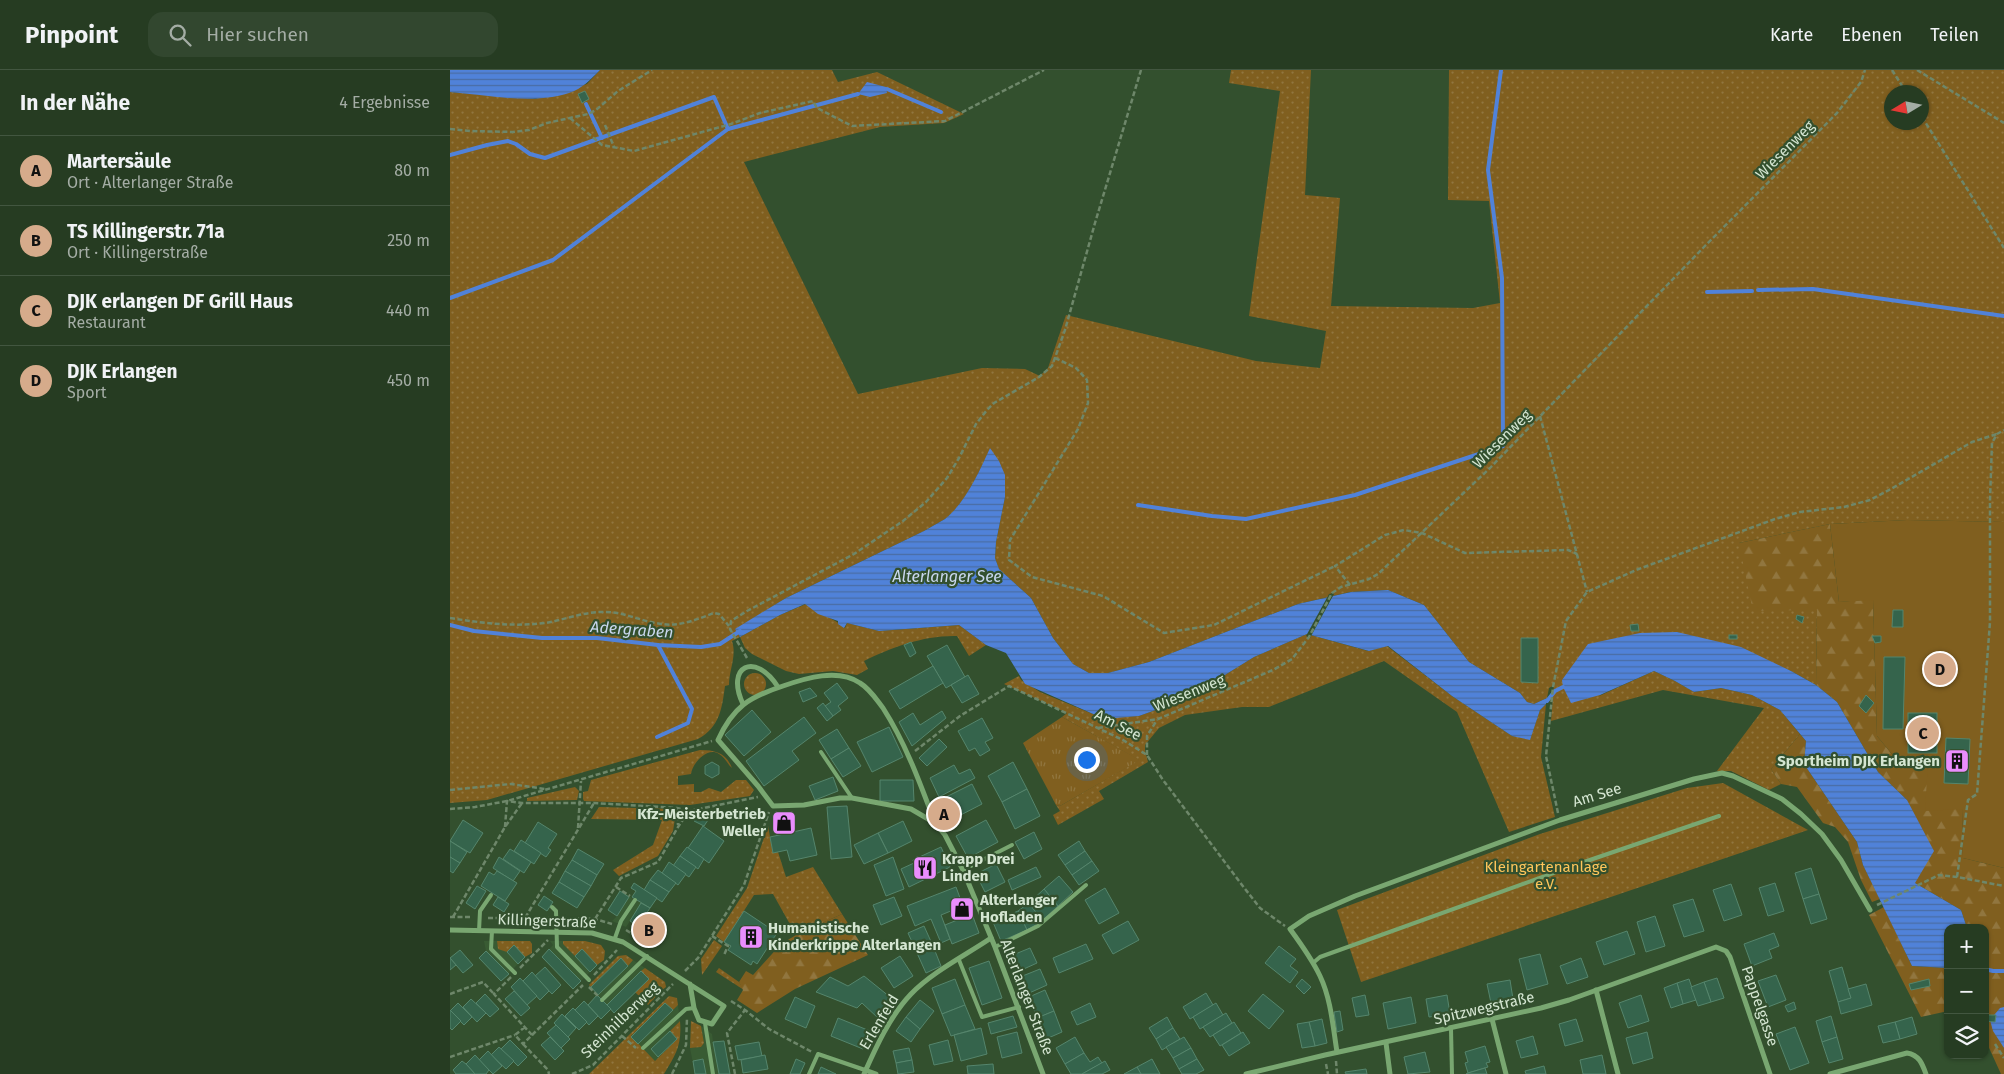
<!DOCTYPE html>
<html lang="de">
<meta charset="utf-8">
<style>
:root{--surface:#263c22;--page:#32472f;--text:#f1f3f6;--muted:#a4ada5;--line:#425640;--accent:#d6ab8b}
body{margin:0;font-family:"Fira Sans",sans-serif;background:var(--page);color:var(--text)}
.controls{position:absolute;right:15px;bottom:15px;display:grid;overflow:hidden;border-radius:10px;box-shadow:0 1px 4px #0004}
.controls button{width:45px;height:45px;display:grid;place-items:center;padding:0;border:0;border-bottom:1px solid var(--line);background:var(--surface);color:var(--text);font:25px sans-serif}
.compass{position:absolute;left:1434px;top:15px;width:45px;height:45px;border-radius:50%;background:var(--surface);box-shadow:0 1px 4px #0004;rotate:260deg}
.you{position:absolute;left:636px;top:689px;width:18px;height:18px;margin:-12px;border:4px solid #fff;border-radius:50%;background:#1a73e8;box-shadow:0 0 0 8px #1a73e833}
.badge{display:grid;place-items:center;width:32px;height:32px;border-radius:50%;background:var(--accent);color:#111;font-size:16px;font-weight:700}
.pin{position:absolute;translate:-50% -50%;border:2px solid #fff;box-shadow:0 1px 5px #0006}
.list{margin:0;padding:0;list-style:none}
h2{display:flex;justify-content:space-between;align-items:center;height:65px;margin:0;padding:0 20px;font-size:21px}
h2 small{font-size:16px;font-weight:400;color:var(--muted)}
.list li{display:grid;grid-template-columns:32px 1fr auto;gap:15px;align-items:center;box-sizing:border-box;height:70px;padding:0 20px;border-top:1px solid var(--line)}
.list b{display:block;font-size:19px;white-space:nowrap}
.list p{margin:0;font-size:16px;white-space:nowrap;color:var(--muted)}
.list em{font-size:16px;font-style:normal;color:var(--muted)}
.icon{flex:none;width:28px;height:28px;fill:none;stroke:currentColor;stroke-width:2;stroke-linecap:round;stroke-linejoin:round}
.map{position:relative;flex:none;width:1554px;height:1004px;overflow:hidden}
header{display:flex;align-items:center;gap:30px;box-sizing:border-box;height:70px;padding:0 25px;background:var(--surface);border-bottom:1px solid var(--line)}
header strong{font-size:24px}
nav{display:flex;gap:28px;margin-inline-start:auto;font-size:18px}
.search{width:350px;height:45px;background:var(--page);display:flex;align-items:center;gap:12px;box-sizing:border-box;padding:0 18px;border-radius:15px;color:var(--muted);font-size:19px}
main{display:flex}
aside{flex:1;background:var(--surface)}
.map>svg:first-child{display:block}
.built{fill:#395b33}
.grass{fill:url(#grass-dots);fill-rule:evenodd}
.forest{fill:url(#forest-firs)}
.park{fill:url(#park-tufts)}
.pitch{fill:#805f1f}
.water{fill:url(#water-rules)}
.pier{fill:#33502e}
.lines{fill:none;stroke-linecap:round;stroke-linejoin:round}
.stream{stroke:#5082d9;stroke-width:4}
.building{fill:#35644c;stroke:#55856c}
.path{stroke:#6e876a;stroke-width:2.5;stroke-dasharray:5 2.5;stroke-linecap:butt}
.lane{stroke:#79a771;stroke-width:4}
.street{stroke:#79a771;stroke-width:5}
.labels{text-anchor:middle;stroke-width:4.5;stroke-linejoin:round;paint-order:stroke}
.street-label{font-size:15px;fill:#d5e6d2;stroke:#33502e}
.poi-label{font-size:15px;font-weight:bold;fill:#d5e6d2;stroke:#33502e;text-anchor:start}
.park-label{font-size:15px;fill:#fec55b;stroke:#33502e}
.water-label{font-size:16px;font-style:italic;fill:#c9d7ee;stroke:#33502e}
</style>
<header>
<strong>Pinpoint</strong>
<div class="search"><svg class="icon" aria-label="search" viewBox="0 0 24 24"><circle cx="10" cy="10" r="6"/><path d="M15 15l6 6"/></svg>Hier suchen</div>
<nav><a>Karte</a><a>Ebenen</a><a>Teilen</a></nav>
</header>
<main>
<aside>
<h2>In der Nähe<small>4 Ergebnisse</small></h2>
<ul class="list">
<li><span class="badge">A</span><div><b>Martersäule</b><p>Ort · Alterlanger Straße</p></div><em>80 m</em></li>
<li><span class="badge">B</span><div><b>TS Killingerstr. 71a</b><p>Ort · Killingerstraße</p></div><em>250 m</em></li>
<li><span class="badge">C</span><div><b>DJK erlangen DF Grill Haus</b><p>Restaurant</p></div><em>440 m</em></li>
<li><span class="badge">D</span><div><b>DJK Erlangen</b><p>Sport</p></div><em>450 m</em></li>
</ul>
</aside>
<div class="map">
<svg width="1554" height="1004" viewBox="0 0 1554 1004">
<defs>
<pattern id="grass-dots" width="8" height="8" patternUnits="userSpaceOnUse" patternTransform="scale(1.25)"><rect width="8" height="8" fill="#805f1f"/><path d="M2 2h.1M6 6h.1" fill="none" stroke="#91763f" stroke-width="1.8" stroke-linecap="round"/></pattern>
<pattern id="forest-firs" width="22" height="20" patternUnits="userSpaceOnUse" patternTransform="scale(1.25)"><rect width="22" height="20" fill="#805f1f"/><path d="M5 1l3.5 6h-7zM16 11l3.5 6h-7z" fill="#91763f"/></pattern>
<pattern id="park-tufts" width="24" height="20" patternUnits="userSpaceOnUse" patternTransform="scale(1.25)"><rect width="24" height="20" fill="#805f1f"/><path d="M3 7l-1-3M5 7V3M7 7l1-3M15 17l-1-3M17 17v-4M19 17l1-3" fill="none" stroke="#91763f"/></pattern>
<pattern id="water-rules" width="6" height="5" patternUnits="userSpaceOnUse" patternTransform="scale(1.25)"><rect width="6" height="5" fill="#5082d9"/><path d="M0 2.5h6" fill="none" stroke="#4a6da3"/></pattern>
</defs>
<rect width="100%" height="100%" fill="#33502e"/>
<g class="built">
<path d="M 170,821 L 200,838 L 188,856 L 180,851 L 176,857 L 162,851 L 167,846 L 158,840 Z"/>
<path d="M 34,871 L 47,871 L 48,879 L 64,875 L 75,887 L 51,911 L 29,888 L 36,881 Z"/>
<path d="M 100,871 L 113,871 L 113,874 L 125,886 L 132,879 L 147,895 L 123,919 L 92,887 L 103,875 Z"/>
<path d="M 171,888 L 178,896 L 183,890 L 195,898 L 164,943 L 141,917 Z"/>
<path d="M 215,933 L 223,940 L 228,935 L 230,951 L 220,961 L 227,969 L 205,991 L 181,967 Z"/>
<path d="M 251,956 L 262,964 L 263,972 L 274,971 L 280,1004 L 245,1004 L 240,978 L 251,977 L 254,973 Z"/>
</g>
<g class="grass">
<path d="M 150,0 L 382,0 L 388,12 L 427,2 L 514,44 L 494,53 L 430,57 L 294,92 L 408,324 L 532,298 L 575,299 L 590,306 L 598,298 L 616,245 L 806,291 L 870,298 L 876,261 L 799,246 L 830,21 L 779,13 L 781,0 L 861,0 L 855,125 L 890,128 L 881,236 L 1023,238 L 1050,233 L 1039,131 L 998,130 L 999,0 L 1554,0 L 1554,452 L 1457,450 L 1380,454 L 1289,473 L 1367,540 L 1366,615 L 1341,601 L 1227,562 L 1149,626 L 1204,601 L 1225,611 L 1244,622 L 1271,618 L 1302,625 L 1330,640 L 1350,664 L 1321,699 L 1331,714 L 1319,720 L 1281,701 L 1267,701 L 1314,638 L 1213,620 L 1101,651 L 1104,615 L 1099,618 L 1097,628 L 1084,634 L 1077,632 L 1070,623 L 1019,592 L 974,535 L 938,520 L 900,522 L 848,534 L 699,592 L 658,603 L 639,603 L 623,594 L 603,568 L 581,528 L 549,499 L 545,488 L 546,472 L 555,427 L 540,379 C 529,402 516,433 495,449 C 488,453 481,457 474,461 L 336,528 L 286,559 L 290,567 L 330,545 L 356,534 C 369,544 384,548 395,558 L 397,553 L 429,561 L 509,555 L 536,575 L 519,586 L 507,566 C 475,565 442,577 414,591 L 418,599 L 407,605 L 383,601 L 349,604 L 336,601 L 302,584 L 295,578 L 290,567 L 282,571 C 287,586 279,600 279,615 L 275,616 C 272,638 270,657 248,669 L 37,730 L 0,733 L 0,22 L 85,29 L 137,14 ZM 1442,22 L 1472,22 L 1472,52 L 1442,52 Z"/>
<path d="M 857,564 L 918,581 L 937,576 L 1002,626 L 1062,666 L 1080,669 L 1090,640 L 1096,634 L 1091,687 L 1105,747 L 1059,762 L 1007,642 L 934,591 L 819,637 L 792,637 L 735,645 L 709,658 L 695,675 L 695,681 L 698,692 L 649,721 L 654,729 L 608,755 L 603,745 L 610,741 L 606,735 L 610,736 L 689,690 L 612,647 L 617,643 L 554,614 L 569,606 L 571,610 L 590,622 L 650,647 L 689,646 L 736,629 L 804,587 Z"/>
<circle cx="305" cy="614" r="11"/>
<path d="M 250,680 C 266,680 276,683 282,698 C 278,695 275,687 269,684 C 257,676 242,694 241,704 L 228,706 L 228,715 L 244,714 L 244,722 L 251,722 L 259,718 L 271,722 L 286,710 L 296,710 L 304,720 L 300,726 L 240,735 L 134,731 L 133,729 L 133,722 L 138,721 L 141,710 Z"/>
<path d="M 1273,713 L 1358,760 L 911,912 L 887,840 L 1090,764 L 1237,718 Z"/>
<path d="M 125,717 L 129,721 L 127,730 L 77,731 L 77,728 Z"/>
<path d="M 149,737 L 223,739 L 226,742 L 223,761 L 208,786 L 169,806 L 163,800 L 203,775 L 212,750 L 141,749 Z"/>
<path d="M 318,756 L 323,783 L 328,782 L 336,807 L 363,797 L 392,844 L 346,865 L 323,824 L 304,825 L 274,872 L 266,866 L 297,818 Z"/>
<path d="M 264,870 L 272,876 L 252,905 L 251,889 Z"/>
<path d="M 47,871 L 80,871 L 82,874 L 82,883 L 75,887 L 64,876 L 57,882 L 48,879 Z"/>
<path d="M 113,871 L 135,871 L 151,875 L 155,881 L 154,890 L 147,895 L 132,879 L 125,886 L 113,874 Z"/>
<path d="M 176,885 L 183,890 L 178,896 L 170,889 L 141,917 L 139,915 L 168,886 Z"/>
<path d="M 195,898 L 215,912 L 216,917 L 212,920 L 191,901 Z"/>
<path d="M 269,898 L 289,912 L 294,920 L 266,902 Z"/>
<path d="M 219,926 L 227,928 L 228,935 L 223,940 L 215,933 L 181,966 L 205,991 L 227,969 L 220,961 L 230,951 C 232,975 226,984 214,1004 L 139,1004 Z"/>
<path d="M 241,951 L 251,956 L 254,973 L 251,977 L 240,978 Z"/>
</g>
<g class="forest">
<path d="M 1380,454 L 1389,532 L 1423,529 L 1427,666 L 1446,689 L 1478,692 L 1512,739 L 1513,788 L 1554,798 L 1554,1004 L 1551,1004 L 1535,969 L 1535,858 L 1517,858 L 1511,840 L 1465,813 L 1457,730 L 1428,702 L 1387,632 L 1366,615 L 1367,540 L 1303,541 L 1289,473 Z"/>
<path d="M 1350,664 L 1356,671 L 1354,694 L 1407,772 L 1413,795 L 1430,829 L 1422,832 L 1411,810 L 1398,772 L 1385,757 L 1373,753 L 1347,717 L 1331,714 L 1321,699 Z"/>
<path d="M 1434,837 L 1462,896 L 1498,898 L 1498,941 L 1471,947 L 1419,845 Z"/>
<path d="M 392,844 L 418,885 L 345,919 L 307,943 L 287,930 L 293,920 L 289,912 L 296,901 L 303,905 L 331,874 L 346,865 Z"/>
</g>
<g class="park">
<path d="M 612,647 L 690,690 L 610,736 L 606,735 L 573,673 Z"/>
<path d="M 200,908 L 212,920 L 198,935 L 185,922 Z"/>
</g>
<path class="pitch" d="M 1457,450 L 1554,452 L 1554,798 L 1513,788 L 1512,739 L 1475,741 L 1478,692 L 1446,689 L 1427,666 L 1423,530 L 1389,532 L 1380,454 Z"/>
<g class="water">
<path d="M 0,0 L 150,0 C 141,9 132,19 119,23 C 82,35 38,25 0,22 Z"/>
<path d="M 417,12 L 436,17 L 437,23 L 420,27 L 408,24 Z"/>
<path d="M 540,378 L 549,391 L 555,405 L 555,427 L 546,472 L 545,488 L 549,499 L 581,528 L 603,568 L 623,594 L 639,603 L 658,603 L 699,592 L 848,534 L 901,522 L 938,520 L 974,535 L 1019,592 L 1070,623 L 1077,632 L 1084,634 L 1097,628 L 1096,634 L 1090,640 L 1080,670 L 1062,666 L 1002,626 L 938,576 L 919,581 L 857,564 L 804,587 L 736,629 L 689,646 L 666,648 L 650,647 L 575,614 L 556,583 L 536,575 L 509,555 L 429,561 L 397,553 L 394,558 L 388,554 L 388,551 L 368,544 L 355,534 L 330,545 L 290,567 L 285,559 L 336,528 L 474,461 C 481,457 488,453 495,449 C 516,432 529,402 540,378 Z"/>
<path d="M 1227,562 L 1291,577 L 1341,601 L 1366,615 L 1387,632 L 1428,702 L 1457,730 L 1484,781 L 1465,813 L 1511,840 L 1517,858 L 1498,858 L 1498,898 L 1462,896 L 1413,795 L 1407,772 L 1354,694 L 1356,671 L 1330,640 L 1302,625 L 1271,618 L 1244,622 L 1225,611 L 1204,601 L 1150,625 L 1121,633 L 1113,617 L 1112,610 L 1138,574 L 1190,563 Z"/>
<path d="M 1554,937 L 1554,978 L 1543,961 L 1540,950 L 1550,938 Z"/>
</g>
<path class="pier" d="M 883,523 L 884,524 L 860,568 L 856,566 L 879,524 Z"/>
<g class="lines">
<g class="stream">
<path d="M 437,19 L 491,42"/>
<path d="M 136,34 L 152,68"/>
<path d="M 0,85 L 37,75 L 58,71 L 66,74 L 80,84 L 95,88 L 264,27 L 278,59"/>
<path d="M 1308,220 L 1363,219 L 1554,246"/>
<path d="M 1257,222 L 1302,221"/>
<path d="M 0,228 L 103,190 L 278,59 L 408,24"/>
<path d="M 688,435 L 762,446 L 796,449 L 905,425 L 1053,376 L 1052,208 L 1038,100 L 1051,0"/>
<path d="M 0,555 L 24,561 L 92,568 L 147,568 L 208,575 L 251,577 L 270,574 L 290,561"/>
<path d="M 1097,631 L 1105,621 L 1113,617"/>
<path d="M 207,667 L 238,653 L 242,639 L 208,575"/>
<path d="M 1535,899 L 1543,901 L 1554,901"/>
</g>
</g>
<g class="building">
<path d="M 135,21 L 139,29 L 132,33 L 128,24 Z"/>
<path d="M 1443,540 L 1453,540 L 1453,557 L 1442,557 Z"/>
<path d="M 1347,545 L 1354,547 L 1352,553 L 1346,549 Z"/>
<path d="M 1188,554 L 1189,561 L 1181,561 L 1180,555 Z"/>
<rect x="1279" y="565" width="8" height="4"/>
<path d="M 1422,566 L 1431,566 L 1431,572 L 1425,573 Z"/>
<path d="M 1071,568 L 1088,568 L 1088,613 L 1071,612 Z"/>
<path d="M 461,572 L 466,583 L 460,587 L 454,575 Z"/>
<path d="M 497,575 L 515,607 L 496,618 L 477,586 Z"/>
<path d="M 1434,587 L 1455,587 L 1453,659 L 1433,659 Z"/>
<path d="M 483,596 L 493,613 L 450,639 L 439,621 Z"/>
<path d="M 518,605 L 529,624 L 512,633 L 501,615 Z"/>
<path d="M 387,613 L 398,628 L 388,636 L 391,640 L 383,646 L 375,636 L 381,632 L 374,623 Z"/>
<path d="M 360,618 L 367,626 L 353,632 L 349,622 Z"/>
<path d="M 1416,625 L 1424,633 L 1416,643 L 1409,636 Z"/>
<path d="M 373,633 L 383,646 L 377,651 L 367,638 Z"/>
<path d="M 302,640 L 321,662 L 294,686 L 275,665 Z"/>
<path d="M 492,641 L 496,648 L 462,676 L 449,652 L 463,643 L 470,655 Z"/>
<rect x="1458" y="643" width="29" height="40"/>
<path d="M 354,647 L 366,663 L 342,681 L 349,690 L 314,716 L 296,691 Z"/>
<path d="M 532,648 L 543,668 L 535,672 L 540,680 L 530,686 L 525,678 L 519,681 L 508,661 Z"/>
<path d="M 439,657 L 453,687 L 422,702 L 407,672 Z"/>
<path d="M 387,659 L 399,678 L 381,689 L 369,670 Z"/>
<path d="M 1496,668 L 1520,669 L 1518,714 L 1494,713 Z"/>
<path d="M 489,669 L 497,677 L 477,696 L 469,688 Z"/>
<path d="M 399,678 L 411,696 L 393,707 L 381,689 Z"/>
<path d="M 262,692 L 269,696 L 269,704 L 262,708 L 255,704 L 255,696 Z"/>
<path d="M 563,692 L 577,719 L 552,732 L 538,706 Z"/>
<path d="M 504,695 L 509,704 L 520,699 L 525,708 L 489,727 L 480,708 Z"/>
<path d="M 383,707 L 388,721 L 365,730 L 359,716 Z"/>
<path d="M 430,710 L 463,710 L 464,731 L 430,731 Z"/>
<path d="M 522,714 L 532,734 L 501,750 L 490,730 Z"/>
<path d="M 577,719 L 590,746 L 565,759 L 552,732 Z"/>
<path d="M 397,736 L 402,787 L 381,789 L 377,737 Z"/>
<path d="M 246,747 L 260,747 L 254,756 L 244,751 Z"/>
<path d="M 13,750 L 33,763 L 20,783 L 0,771 Z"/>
<path d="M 536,750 L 548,772 L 518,788 L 506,766 Z"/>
<path d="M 453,751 L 462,771 L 438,783 L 428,763 Z"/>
<path d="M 88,752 L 107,764 L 98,778 L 101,780 L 96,787 L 75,773 Z"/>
<path d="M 253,756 L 274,771 L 259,793 L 238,778 Z"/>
<path d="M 361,758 L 367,785 L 340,791 L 337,780 L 323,783 L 320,767 Z"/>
<path d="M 584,762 L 592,779 L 574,789 L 565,772 Z"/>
<path d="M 428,763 L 438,783 L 414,794 L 404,775 Z"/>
<path d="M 71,770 L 91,783 L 84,794 L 64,781 Z"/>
<path d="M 0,771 L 17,782 L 10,793 L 0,787 Z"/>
<path d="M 629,771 L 635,781 L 615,795 L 608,785 Z"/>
<path d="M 237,777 L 254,789 L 248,799 L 230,786 Z"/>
<path d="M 491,777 L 500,797 L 459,817 L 451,799 L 464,793 L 463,790 Z"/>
<path d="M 60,779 L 81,792 L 74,803 L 53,789 Z"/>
<path d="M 128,779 L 154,794 L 147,805 L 122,790 Z"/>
<path d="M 635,781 L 642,791 L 622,805 L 615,795 Z"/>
<path d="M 230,786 L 246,797 L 239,807 L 223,796 Z"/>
<path d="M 0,787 L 10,793 L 3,803 L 0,801 Z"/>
<path d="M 49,787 L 70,801 L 63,811 L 43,798 Z"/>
<path d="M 443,787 L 454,819 L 436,826 L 424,795 Z"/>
<path d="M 122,790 L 147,805 L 141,816 L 115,801 Z"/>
<path d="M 642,791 L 649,801 L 629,815 L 622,805 Z"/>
<path d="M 219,792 L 236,804 L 228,815 L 212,803 Z"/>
<path d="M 546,794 L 555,812 L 535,822 L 526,804 Z"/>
<path d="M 586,797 L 591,807 L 562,820 L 558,810 Z"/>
<path d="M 1361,798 L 1369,824 L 1353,829 L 1345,803 Z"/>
<path d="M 208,800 L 226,813 L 219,822 L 200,810 Z"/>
<path d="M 47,801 L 67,813 L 55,831 L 31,816 L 39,802 L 44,805 Z"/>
<path d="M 115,801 L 141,816 L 134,827 L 109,812 Z"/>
<path d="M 609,806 L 623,822 L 608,836 L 594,819 Z"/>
<path d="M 200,810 L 219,822 L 212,832 L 194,820 Z"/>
<path d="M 109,812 L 134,827 L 127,838 L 102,823 Z"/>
<path d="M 184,813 L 207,828 L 200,838 L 182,827 L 186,821 L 181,818 Z"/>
<path d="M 1325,813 L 1334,841 L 1318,846 L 1309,818 Z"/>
<path d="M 1281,814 L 1292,845 L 1274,851 L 1263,820 Z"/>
<path d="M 27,816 L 36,821 L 25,839 L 16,833 Z"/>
<path d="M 506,817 L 513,836 L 491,845 L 500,869 L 491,873 L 481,849 L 465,856 L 457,836 Z"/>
<path d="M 655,818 L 669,843 L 649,854 L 635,830 Z"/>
<path d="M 594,819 L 608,836 L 592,851 L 579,833 Z"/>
<path d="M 170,821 L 179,827 L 167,846 L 158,840 Z"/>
<path d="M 1369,824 L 1377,849 L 1361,854 L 1353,829 Z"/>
<path d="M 94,826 L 103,832 L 97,841 L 88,835 Z"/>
<path d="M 48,827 L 59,834 L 54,842 L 43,835 Z"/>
<path d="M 444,827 L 452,846 L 431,855 L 423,835 Z"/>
<path d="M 1243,829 L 1254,861 L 1234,867 L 1223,835 Z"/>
<path d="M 191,833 L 200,838 L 188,856 L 180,851 Z"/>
<path d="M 579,833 L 592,851 L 577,860 L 568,841 Z"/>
<path d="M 294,841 L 327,863 L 307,894 L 303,891 L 301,895 L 278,880 L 281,876 L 274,872 Z"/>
<path d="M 568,841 L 577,860 L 551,871 L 543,852 Z"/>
<path d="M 522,844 L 529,863 L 502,874 L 495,855 Z"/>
<path d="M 1205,846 L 1215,876 L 1196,882 L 1187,852 Z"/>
<path d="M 678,851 L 689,870 L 663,884 L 652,865 Z"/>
<path d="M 474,856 L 483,876 L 467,883 L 458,863 Z"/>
<path d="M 198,858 L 206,863 L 203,867 L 194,863 Z"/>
<path d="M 1177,861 L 1185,884 L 1154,895 L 1146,872 Z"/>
<path d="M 1324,863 L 1329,876 L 1319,880 L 1322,888 L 1302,896 L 1294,874 Z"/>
<path d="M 636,874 L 643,889 L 609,903 L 603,888 Z"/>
<path d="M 64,875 L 75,887 L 68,894 L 57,882 Z"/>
<path d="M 483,876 L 491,896 L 476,903 L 467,883 Z"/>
<path d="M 829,876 L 846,889 L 840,896 L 848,902 L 840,913 L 815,893 Z"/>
<path d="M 580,878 L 587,893 L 565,903 L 558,887 Z"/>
<path d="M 99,879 L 131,911 L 123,919 L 92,887 Z"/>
<path d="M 132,879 L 147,895 L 140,902 L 125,886 Z"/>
<path d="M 10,880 L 23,895 L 13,903 L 0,888 Z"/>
<path d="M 36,881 L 59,904 L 51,911 L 29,888 Z"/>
<path d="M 1090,884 L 1098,914 L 1077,920 L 1069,889 Z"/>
<path d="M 450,886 L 463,906 L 444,918 L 431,898 Z"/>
<path d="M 0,888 L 6,895 L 0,900 Z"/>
<path d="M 171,888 L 178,896 L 148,925 L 141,917 Z"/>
<path d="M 1131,888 L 1138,907 L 1117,914 L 1110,896 Z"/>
<path d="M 539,891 L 552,928 L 532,935 L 519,898 Z"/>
<path d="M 95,897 L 111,915 L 102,924 L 85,906 Z"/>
<path d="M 1392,897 L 1401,928 L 1388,932 L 1379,901 Z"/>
<path d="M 590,899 L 597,915 L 577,924 L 570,907 Z"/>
<path d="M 191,901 L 199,909 L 164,943 L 157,935 Z"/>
<path d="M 82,902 L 99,921 L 90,930 L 73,911 Z"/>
<path d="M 1326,905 L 1336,930 L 1318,937 L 1308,911 Z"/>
<path d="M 414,906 L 440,927 L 428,948 L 412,933 L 407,938 L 366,922 L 380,907 L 398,916 Z"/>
<path d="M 70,908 L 87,926 L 77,935 L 61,917 Z"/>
<path d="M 1267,908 L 1274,928 L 1261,932 L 1254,912 Z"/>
<path d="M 505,909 L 515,935 L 492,944 L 482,918 Z"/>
<path d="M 852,909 L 861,917 L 854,924 L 846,916 Z"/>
<path d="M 1239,909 L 1246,930 L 1233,934 L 1227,913 Z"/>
<path d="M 1479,909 L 1480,916 L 1461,920 L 1459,914 Z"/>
<path d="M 1060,910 L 1063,929 L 1041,933 L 1037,914 Z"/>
<path d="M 1254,912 L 1261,932 L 1248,936 L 1241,917 Z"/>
<path d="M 1227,913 L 1233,934 L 1221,938 L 1214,918 Z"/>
<path d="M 1416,914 L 1422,935 L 1391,944 L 1388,932 L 1401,928 L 1398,919 Z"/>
<path d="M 595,920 L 604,941 L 587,948 L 579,927 Z"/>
<path d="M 64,921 L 80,938 L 71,946 L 55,929 Z"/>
<path d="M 756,923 L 763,935 L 740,949 L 733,937 Z"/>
<path d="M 35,924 L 49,939 L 40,947 L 26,933 Z"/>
<path d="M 813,924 L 834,941 L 819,959 L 798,941 Z"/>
<path d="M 147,925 L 161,939 L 151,949 L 138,935 Z"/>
<path d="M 915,925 L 919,945 L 906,947 L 902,928 Z"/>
<path d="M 997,925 L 1000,944 L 979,947 L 976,929 Z"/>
<path d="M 1191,925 L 1199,951 L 1178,958 L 1169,933 Z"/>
<path d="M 345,927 L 365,936 L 356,958 L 335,949 Z"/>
<path d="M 961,927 L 966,953 L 938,959 L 933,933 Z"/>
<path d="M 21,929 L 36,943 L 27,952 L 13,937 Z"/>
<path d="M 470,930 L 484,941 L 470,959 L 456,947 Z"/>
<path d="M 134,931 L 148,946 L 139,955 L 125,940 Z"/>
<path d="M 1344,932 L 1346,939 L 1338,942 L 1335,936 Z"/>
<path d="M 8,933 L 22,947 L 14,955 L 0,941 Z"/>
<path d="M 215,933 L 223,940 L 188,974 L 181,967 Z"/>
<path d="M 640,933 L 646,947 L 627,955 L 621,942 Z"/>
<path d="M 766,933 L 773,945 L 750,959 L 743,947 Z"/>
<path d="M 515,935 L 525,959 L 501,966 L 492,944 Z"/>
<path d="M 123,938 L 137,952 L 129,960 L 115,946 Z"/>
<path d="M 0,940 L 11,951 L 2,960 L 0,958 Z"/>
<path d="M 604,941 L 612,962 L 596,969 L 587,948 Z"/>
<path d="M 890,941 L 893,960 L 887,962 L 884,942 Z"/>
<path d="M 776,943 L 782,953 L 760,967 L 753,957 Z"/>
<path d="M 112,944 L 126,958 L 118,967 L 104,953 Z"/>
<path d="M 1535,945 L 1546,945 L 1545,952 L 1535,951 Z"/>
<path d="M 563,946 L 567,957 L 541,964 L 538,953 Z"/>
<path d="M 1381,946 L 1387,967 L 1372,972 L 1366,951 Z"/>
<path d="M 456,947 L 470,959 L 461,972 L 446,961 Z"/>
<path d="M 717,947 L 723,958 L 706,969 L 699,958 Z"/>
<path d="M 1462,947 L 1467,964 L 1450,969 L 1445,952 Z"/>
<path d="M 388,948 L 420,961 L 413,979 L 381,966 Z"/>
<path d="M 872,949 L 877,973 L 865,976 L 859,952 Z"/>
<path d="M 1126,949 L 1133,971 L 1115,976 L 1109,954 Z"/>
<path d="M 784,952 L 791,963 L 770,976 L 763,965 Z"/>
<path d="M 859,952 L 865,976 L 852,978 L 847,954 Z"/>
<path d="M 1445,952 L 1450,969 L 1433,973 L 1428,956 Z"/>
<path d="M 106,955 L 120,969 L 111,978 L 97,963 Z"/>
<path d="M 1345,957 L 1359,993 L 1340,1000 L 1326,964 Z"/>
<path d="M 531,958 L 537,984 L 511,991 L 504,965 Z"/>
<path d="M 723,958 L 730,969 L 712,980 L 706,969 Z"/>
<path d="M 220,961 L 227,969 L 208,987 L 201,979 Z"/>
<path d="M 567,962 L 572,983 L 552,988 L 547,967 Z"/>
<path d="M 793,962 L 800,973 L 779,986 L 772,975 Z"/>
<path d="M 1197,962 L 1203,988 L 1183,994 L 1176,968 Z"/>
<path d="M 1083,966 L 1088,984 L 1071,988 L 1066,971 Z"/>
<path d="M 100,967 L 114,981 L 105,990 L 91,975 Z"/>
<path d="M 625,967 L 634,983 L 615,994 L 606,978 Z"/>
<path d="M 734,967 L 741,978 L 723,988 L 716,977 Z"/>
<path d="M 1387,967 L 1393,989 L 1379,993 L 1372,972 Z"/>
<path d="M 60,970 L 77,987 L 68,996 L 51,979 Z"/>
<path d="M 498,970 L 503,991 L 484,995 L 479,975 Z"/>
<path d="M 274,971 L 280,1004 L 269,1004 L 263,972 Z"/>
<path d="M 309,972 L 312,986 L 288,990 L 285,976 Z"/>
<path d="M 1035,976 L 1040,992 L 1036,993 L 1038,997 L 1018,1003 L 1015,993 L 1018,992 L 1015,982 Z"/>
<path d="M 49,977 L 64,991 L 56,999 L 41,985 Z"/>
<path d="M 459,978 L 462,990 L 446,993 L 443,981 Z"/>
<path d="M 741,978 L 747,989 L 729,999 L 723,988 Z"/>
<path d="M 38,981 L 52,996 L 43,1004 L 29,990 Z"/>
<path d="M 975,982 L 980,1002 L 958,1004 L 954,987 Z"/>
<path d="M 634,983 L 640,992 L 648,987 L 652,993 L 632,1004 L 621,1004 L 615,994 Z"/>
<path d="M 25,985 L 39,1000 L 36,1004 L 25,1004 L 16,994 Z"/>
<path d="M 315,985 L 318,999 L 293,1003 L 291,990 Z"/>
<path d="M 1152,985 L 1156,1004 L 1133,1004 L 1130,990 Z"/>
<path d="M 253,989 L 256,1004 L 245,1004 L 243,991 Z"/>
<path d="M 346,989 L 355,993 L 350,1004 L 340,1004 Z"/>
<path d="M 702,989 L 710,1004 L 691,1004 L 687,997 Z"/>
<path d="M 747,989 L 754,1000 L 746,1004 L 732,1004 L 729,999 Z"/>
<path d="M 462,990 L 464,1002 L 448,1004 L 446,993 Z"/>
<path d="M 12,991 L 16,994 L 25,1004 L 6,1004 L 3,1000 Z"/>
<path d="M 655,991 L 660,1000 L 652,1004 L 632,1004 Z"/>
<path d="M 543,994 L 544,1004 L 518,1004 L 517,996 Z"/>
<path d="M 1094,996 L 1096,1004 L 1076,1004 L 1075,1001 Z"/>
<path d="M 371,997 L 386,1004 L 368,1004 Z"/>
<path d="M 687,997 L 691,1004 L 674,1004 Z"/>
<path d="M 1035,998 L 1037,1004 L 1016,1004 L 1018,1003 Z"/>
<path d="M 916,999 L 917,1004 L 896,1004 L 895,1002 Z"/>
</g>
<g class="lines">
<g class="path">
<path d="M 1442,0 L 1456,22"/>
<path d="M 1467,0 L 1554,53"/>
<path d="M 1472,47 L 1554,178"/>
<path d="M 120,48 L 152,75 L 184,81 L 281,54 L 310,43 L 363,31 L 367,38 L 402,56 L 495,51 L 594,0"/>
<path d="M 155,55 L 164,77"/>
<path d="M 0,59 L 20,61 L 63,62 L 79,60 L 97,53 L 138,44 L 146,40 L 168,21 L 202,0"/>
<path d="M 605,288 L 626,298 L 637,310 L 638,333 L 628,359 L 560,470 L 559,490 L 582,507 L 653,526 L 714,563 L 764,555 L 885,496"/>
<path d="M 1090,346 L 1137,522"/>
<path d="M 900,515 L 885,496 L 935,465 L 954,460 L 972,463 L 1015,483 L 1118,480 L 1127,484"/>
<path d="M 0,548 C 32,553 63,557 95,553 C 114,550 133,542 152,542 C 173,541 192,552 212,554 C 229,557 248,549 264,543 L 269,544 L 279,556"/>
<path d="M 297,588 L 280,559 L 281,551 L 297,541 L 404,484 L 453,451 L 476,432 L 497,408 L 509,388 L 526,354 L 537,340 L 544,333 L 589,307 L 602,296 L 615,260 L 645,153 L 691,0"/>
<path d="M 648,658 L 708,649 L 823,600 L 842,589 L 859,567 L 882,523 L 891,517 L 919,509 L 928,504 L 1040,398 L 1253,178 L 1387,43 L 1411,12 L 1415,0"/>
<path d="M 465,681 L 510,646 L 559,616 L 673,670 L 697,685 L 713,710 L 792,815 L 810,838 L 835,856"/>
<path d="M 697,685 L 697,666 L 707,650"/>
<path d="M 0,720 L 61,714 L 95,719"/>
<path d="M 227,738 L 228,755"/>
<path d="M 0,739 L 25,737 L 57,731 L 262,671"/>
<path d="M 1108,743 L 1096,686 L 1103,617 L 1116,551 L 1137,522 L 1186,500 L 1325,449 L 1350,442 L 1394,437 L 1420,430 L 1441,419 L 1522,372 L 1547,364"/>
<path d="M 55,757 L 57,731 L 72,733 L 144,733 L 227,738 L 239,741 L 308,727"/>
<path d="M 128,758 L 131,711"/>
<path d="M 1507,807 L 1518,730 L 1527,724 L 1540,552 L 1540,430 L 1542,373 L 1547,364 L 1554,360"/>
<path d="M 166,817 L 180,826"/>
<path d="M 1427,835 L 1489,805 L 1507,807 L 1554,816"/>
<path d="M 0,847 L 22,847"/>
<path d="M 3,847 L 55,757 L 72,733"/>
<path d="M 38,848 L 100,848"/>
<path d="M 113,848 L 145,849 L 162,854"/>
<path d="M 75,855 L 75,848 L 144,733"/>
<path d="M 144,856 L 145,849 L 171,808 L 208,792 L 228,757 L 239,741"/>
<path d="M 176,860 L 197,873 L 197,877"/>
<path d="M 262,866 L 278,876 L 274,885"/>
<path d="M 70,898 L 98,870"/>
<path d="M 235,901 L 248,888 L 294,815 L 319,742"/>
<path d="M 144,905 L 167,880"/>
<path d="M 61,907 L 44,924 L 82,965 L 73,974 L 65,965 L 75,957"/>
<path d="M 139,917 L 148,926"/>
<path d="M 0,924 L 33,912 L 44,924"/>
<path d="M 281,931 L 295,940 L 319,959 L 362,982"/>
<path d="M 82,965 L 133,915"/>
<path d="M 172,966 L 186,978"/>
<path d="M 73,974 L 98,1000 L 99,1004"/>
<path d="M 1545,974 L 1554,988"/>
<path d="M 0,987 L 65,965"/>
<path d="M 886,991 L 887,1004"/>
<path d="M 876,994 L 878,1004"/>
<path d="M 122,1004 L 143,995 L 223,914"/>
<path d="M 222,1004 L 236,975 L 237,948"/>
<path d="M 285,1004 L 277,963 L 295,940"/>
</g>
<g class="lane">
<path d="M 371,682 L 402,728"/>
<path d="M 513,800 L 562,775"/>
<path d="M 102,837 L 106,841 L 107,877 L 139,910"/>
<path d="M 29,861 L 30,841 L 41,825"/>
<path d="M 42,861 L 41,879 L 65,903"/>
<path d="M 165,868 L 171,851 L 185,830"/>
<path d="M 545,877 L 588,856 L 636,815"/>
<path d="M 509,890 L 532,947 L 569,937"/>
<path d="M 863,893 L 870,887 L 1134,792 L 1269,746"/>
<path d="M 152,930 L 197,886"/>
<path d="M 255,953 L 263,1004"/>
<path d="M 1001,959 L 1002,1004"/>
<path d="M 193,978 L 236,939 L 244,938"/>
<path d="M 359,1004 L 368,984 L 415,1000"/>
</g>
<g class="street">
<path d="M 293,634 C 275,596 305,581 328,617"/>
<path d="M 485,753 C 470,713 456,674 433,638 C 426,629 420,619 410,613 C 388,598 356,608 333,616 C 299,627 283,637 268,670 L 308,716 L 323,736 L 354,735 L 390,728 L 402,728 L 461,739 L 485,753 L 495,765 L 513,800 L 545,877 L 593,1004"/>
<path d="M 0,860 L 142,863 L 173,872 L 274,936 L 262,954 L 249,950 L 244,938 L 240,914"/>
<path d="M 1146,920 L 1168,1004"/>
<path d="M 1042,949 L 1056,1004"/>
<path d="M 936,973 L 940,1004"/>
<path d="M 887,982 C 883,957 881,929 870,906 C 862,889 851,874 840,859 L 859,846 L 905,826 L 1110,750 L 1244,709 L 1272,703 L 1283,706 L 1332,729 L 1351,744 L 1372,764 L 1391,790 L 1420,840"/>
<path d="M 415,1000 L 426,1004"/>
<path d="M 414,1004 C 426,977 440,946 461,924 C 482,902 516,885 541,868"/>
<path d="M 796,1004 L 875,985 L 1091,938 L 1119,930 L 1266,877 L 1276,881 L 1280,887 L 1320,1004"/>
<path d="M 1380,1004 L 1457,983 C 1469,985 1472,993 1476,1004"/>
</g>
</g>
<defs>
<symbol id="building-square" viewBox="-11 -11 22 22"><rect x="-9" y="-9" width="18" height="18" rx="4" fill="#ea8dfd" stroke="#33502e"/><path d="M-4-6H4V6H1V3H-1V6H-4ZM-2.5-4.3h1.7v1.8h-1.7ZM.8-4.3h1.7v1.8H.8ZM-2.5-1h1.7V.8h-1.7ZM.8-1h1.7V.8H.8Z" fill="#111"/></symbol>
<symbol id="shop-square" viewBox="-11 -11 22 22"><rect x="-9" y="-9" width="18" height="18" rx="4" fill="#ea8dfd" stroke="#33502e"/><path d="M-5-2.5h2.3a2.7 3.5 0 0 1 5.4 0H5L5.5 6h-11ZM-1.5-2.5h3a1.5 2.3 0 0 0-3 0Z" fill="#111"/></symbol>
<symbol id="restaurant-square" viewBox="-11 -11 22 22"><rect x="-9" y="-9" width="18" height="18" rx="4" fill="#ea8dfd" stroke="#33502e"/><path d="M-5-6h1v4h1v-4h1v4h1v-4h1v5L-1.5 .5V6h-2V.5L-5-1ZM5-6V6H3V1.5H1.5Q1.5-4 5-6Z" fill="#111"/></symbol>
</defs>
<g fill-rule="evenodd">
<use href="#building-square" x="1493" y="677" width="28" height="28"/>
<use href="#shop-square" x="320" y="739" width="28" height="28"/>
<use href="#restaurant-square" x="461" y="784" width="28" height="28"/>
<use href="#shop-square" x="498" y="825" width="28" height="28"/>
<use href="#building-square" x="287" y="853" width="28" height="28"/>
</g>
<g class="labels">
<g class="street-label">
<text transform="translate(1335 80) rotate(-45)" y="5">Wiesenweg</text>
<text transform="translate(1052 369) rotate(-45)" y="5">Wiesenweg</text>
<text transform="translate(739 623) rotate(-22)" y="5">Wiesenweg</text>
<text transform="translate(668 655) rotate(27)" y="5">Am See</text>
<text transform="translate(1147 725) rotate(-17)" y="5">Am See</text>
<text transform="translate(97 851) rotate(2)" y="5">Killingerstraße</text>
<text transform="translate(577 927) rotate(69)" y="5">Alterlanger Straße</text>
<text transform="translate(1310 936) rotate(71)" y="5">Pappelgasse</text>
<text transform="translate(1034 938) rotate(-13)" y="5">Spitzwegstraße</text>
<text transform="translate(170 950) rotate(-44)" y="5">Steinhilberweg</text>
<text transform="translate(429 952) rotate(-59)" y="5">Erlenfeld</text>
</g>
<g class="poi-label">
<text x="1490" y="696" text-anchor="end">Sportheim DJK Erlangen</text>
<text x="316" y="749" text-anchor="end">Kfz-Meisterbetrieb<tspan x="316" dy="17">Weller</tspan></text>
<text x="492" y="794">Krapp Drei<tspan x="492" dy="17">Linden</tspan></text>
<text x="530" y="835">Alterlanger<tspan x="530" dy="17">Hofladen</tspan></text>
<text x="318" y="863">Humanistische<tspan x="318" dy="17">Kinderkrippe Alterlangen</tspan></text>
</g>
<g class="park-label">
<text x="1096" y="802">Kleingartenanlage<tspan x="1096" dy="17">e.V.</tspan></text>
</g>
<g class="water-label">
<text x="497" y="512">Alterlanger See</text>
<text transform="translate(182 559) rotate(4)" y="6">Adergraben</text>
</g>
</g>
</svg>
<div class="controls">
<button>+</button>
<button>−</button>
<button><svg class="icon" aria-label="layers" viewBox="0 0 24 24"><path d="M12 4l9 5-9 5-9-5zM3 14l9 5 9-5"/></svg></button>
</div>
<svg class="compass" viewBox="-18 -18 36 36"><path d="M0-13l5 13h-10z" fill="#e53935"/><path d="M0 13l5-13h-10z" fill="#a4ada5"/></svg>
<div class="you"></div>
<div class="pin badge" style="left:494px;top:744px">A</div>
<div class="pin badge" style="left:199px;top:860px">B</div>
<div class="pin badge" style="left:1473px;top:663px">C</div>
<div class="pin badge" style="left:1490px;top:599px">D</div>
</div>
</main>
